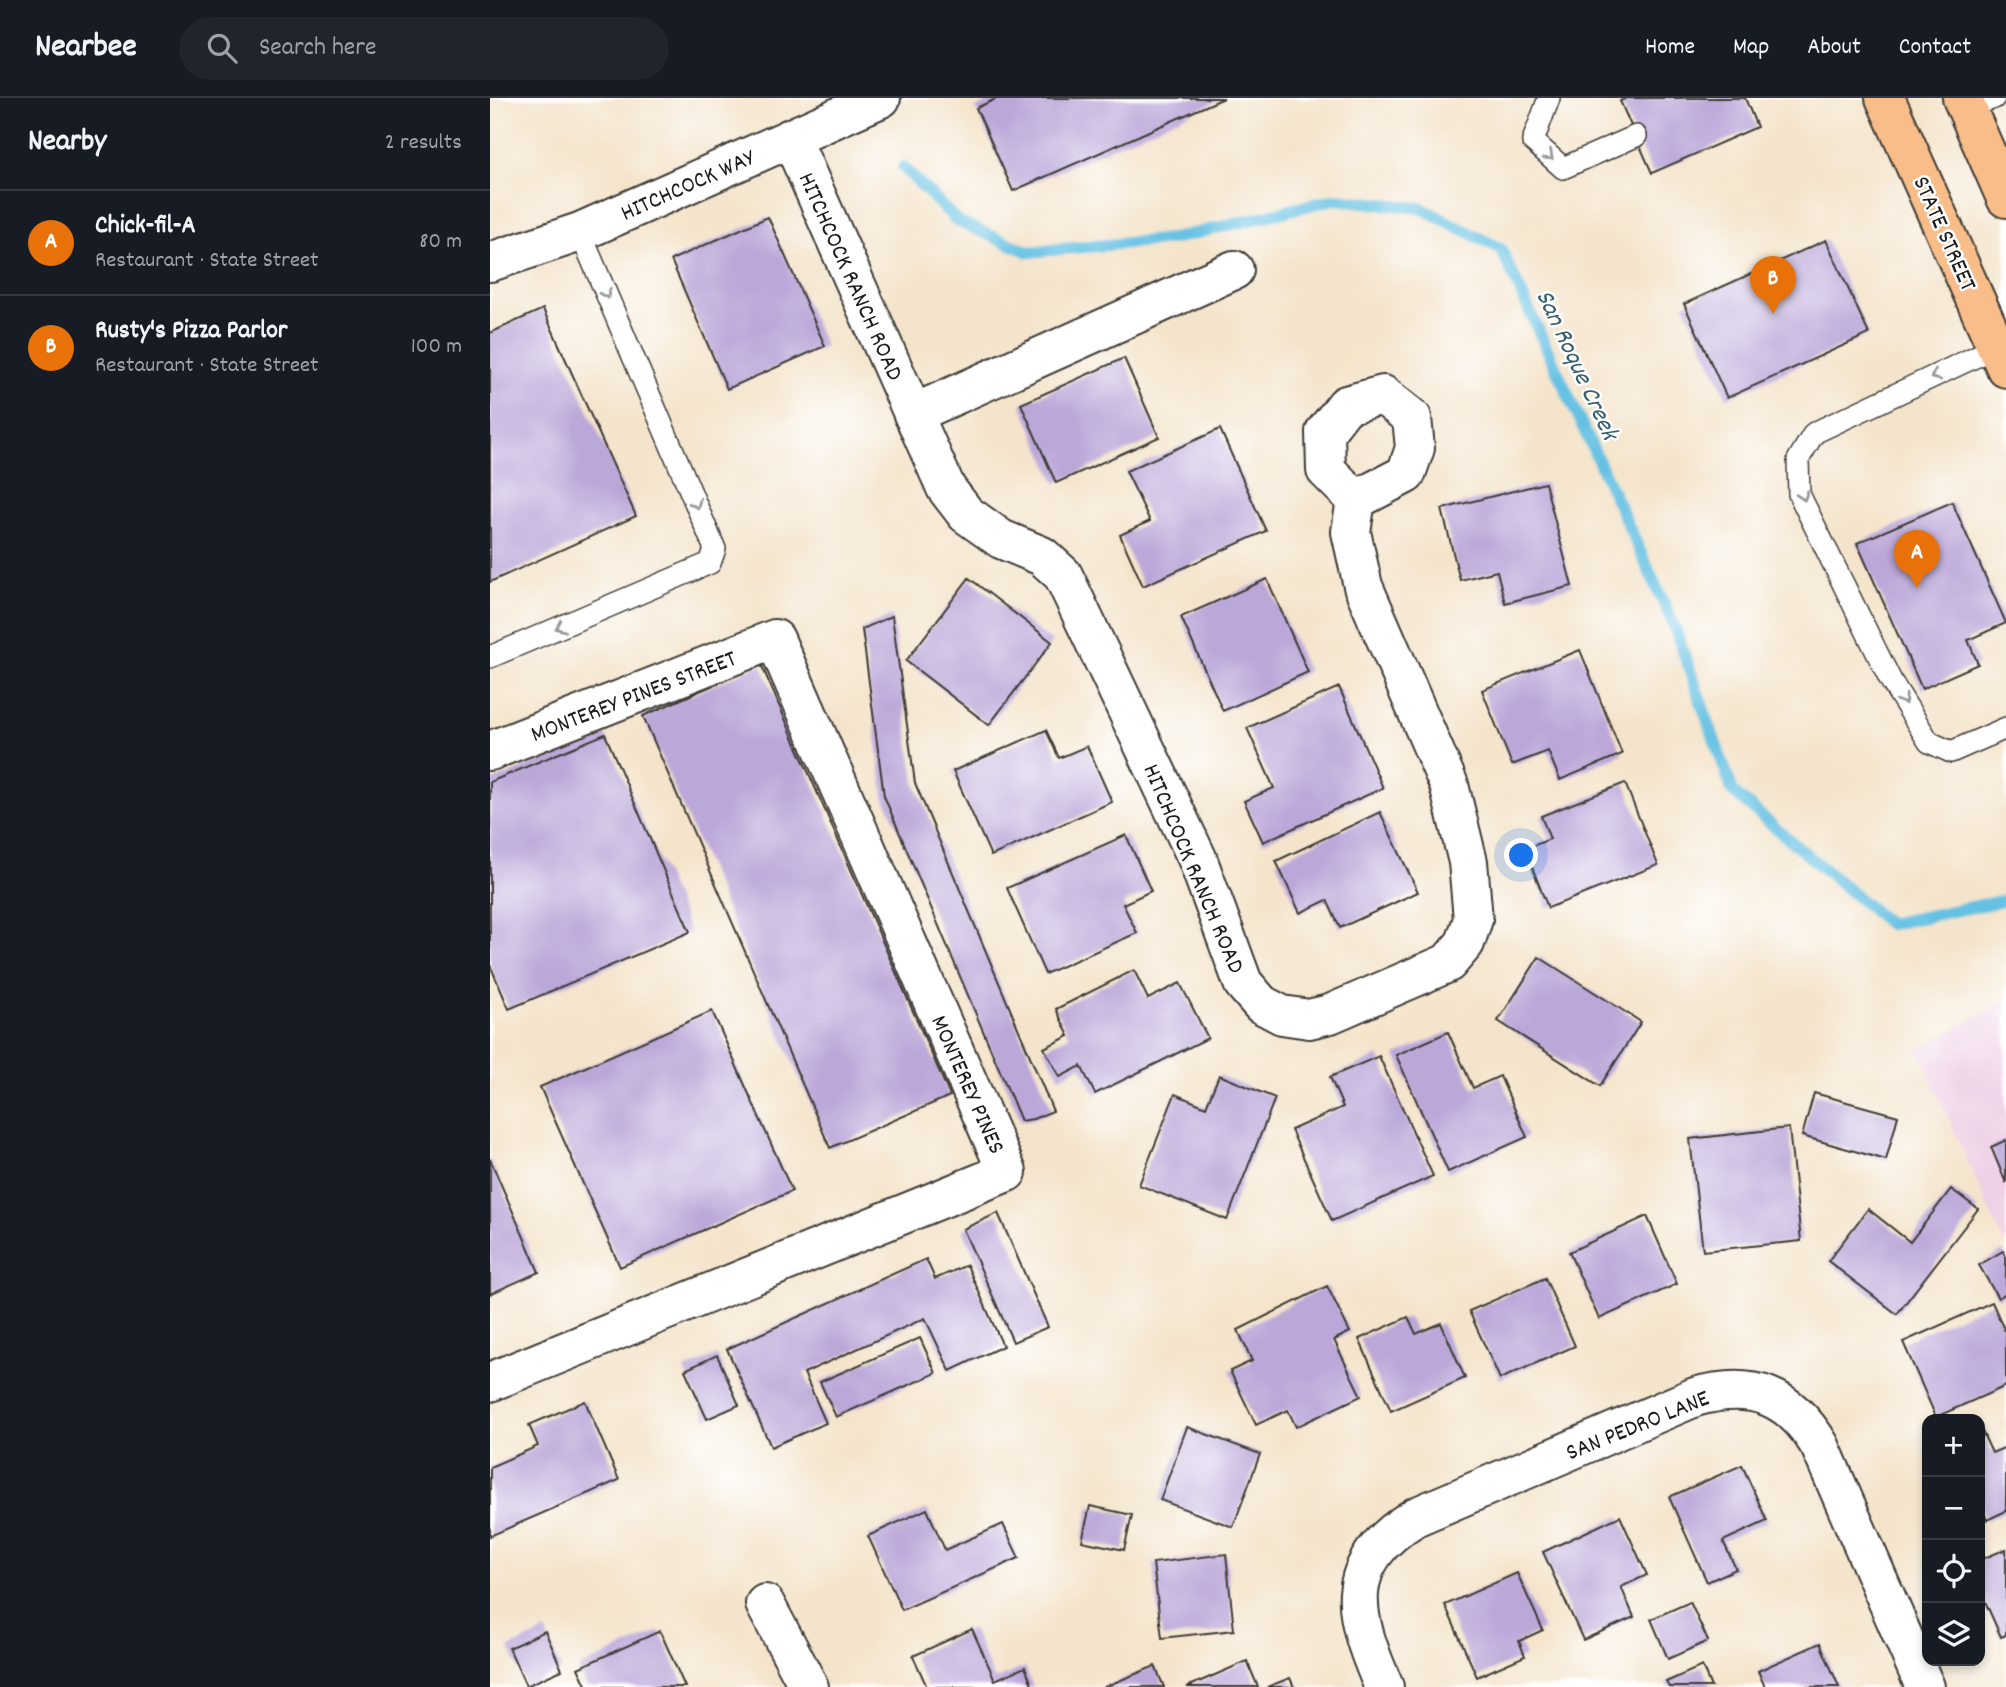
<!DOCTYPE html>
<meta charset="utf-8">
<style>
:root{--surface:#171b24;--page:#20242c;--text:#f1f3f6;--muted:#9ea1a6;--line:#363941;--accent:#d1495b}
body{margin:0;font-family:Dekko,sans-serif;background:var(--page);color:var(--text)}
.controls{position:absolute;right:21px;bottom:21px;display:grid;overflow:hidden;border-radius:14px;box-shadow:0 4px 10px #0003}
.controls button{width:63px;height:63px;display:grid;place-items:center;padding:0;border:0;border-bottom:2px solid var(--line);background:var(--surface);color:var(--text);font:35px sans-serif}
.you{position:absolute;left:1032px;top:758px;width:24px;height:24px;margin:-18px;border:5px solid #fff;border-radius:50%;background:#1a73e8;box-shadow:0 0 0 10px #1a73e833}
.badge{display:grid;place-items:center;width:46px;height:46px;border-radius:50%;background:var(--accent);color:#fff;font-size:23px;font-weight:700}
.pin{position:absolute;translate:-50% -58px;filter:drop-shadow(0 2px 4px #0008)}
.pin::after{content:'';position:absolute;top:37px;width:24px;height:21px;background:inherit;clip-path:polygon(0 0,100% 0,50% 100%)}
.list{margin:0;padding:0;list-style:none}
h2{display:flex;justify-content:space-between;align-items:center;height:91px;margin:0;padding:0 28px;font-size:30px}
h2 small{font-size:23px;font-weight:400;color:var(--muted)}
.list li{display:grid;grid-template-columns:46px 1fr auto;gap:21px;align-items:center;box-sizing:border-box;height:105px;padding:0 28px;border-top:2px solid var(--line)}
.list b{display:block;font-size:26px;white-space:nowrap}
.list p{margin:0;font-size:23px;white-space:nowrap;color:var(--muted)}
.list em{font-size:23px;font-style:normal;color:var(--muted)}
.icon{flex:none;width:38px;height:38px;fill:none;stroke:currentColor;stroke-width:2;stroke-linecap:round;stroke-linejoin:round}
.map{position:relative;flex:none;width:1516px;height:1589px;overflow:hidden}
header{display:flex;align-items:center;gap:42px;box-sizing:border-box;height:98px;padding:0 35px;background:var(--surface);border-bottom:2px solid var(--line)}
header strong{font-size:33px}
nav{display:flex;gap:38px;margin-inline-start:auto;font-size:24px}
.search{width:490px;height:63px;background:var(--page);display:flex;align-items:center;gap:18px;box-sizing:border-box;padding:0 24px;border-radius:38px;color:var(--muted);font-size:26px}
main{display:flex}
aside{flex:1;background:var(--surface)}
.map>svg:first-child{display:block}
.built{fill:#eed0e7}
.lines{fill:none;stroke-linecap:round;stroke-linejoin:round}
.stream{stroke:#65c1e3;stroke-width:12}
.building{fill:#bca7d9}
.service-casing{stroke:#3c3a36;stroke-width:24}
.minor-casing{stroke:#3c3a36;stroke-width:42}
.tertiary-casing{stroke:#3c3a36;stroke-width:42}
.primary-casing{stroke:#3c3a36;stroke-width:42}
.service{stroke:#fff;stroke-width:21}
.minor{stroke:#fff;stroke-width:38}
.tertiary{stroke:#fff;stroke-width:38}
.primary{stroke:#f8bd88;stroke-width:38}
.oneway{stroke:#999}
.labels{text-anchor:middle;stroke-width:5;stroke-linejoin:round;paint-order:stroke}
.street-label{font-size:24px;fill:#1c1c1c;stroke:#fff}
.water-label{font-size:26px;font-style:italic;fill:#395e6c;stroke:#fff}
</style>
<header>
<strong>Nearbee</strong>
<div class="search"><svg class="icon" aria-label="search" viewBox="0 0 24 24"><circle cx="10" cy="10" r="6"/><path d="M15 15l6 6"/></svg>Search here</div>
<nav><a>Home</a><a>Map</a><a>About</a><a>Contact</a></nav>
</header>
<main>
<aside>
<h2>Nearby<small>2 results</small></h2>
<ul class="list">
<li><span class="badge" style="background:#e8710a">A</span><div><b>Chick-fil-A</b><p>Restaurant · State Street</p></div><em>80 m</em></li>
<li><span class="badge" style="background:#e8710a">B</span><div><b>Rusty's Pizza Parlor</b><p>Restaurant · State Street</p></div><em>100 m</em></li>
</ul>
</aside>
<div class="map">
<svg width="1516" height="1589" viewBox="0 0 1516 1589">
<rect width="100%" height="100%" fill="#fff"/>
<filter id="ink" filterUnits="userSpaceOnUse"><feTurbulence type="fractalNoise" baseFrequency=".0143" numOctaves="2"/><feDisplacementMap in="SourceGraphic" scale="14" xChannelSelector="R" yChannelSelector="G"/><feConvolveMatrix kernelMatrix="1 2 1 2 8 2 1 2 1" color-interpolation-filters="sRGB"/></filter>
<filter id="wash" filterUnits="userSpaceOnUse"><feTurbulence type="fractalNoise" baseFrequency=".00686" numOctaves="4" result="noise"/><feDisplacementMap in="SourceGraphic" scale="28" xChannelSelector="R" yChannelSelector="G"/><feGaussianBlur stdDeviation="1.57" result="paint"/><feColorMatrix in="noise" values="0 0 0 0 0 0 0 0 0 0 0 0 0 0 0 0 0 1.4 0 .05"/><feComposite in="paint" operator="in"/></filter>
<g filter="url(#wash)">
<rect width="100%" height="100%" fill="#f4e4cb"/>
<path class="built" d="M 1516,903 L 1516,1149 L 1428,951 Z"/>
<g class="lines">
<path class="stream" d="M 413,69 L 467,123 L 539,154 L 682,141 L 845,101 L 931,110 L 1011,151 L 1183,525 L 1243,694 L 1399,826 L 1516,802"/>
</g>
<g id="blocks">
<g class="building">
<path d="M 508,0 L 734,0 L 523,93 L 486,10 Z"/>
<path d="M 1137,0 L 1255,0 L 1267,29 L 1162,75 L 1130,3 Z"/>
<path d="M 278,119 L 335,248 L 237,291 L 181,162 Z"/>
<path d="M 1336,142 L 1379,236 L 1237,300 L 1194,206 Z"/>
<path d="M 53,211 L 146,418 L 0,484 L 0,235 Z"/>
<path d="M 634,260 L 669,339 L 566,385 L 531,306 Z"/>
<path d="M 730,331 L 776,433 L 653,488 L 630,437 L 660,423 L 636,373 Z"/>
<path d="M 1055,385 L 1082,488 L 1015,505 L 1007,473 L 970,482 L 952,411 Z"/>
<path d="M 1462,404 L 1516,525 L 1478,542 L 1488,566 L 1432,591 L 1367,445 Z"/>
<path d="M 479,480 L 562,544 L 499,627 L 416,563 Z"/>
<path d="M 777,481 L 818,574 L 733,613 L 691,519 Z"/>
<path d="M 402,518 L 425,685 L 563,1013 L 543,1021 L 531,1023 L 394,698 L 372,531 Z"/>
<path d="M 1090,552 L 1132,656 L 1070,682 L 1058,653 L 1022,667 L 992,592 Z"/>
<path d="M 271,566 L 460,998 L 340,1050 L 153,618 Z"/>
<path d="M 849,589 L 893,690 L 773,744 L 754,703 L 784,690 L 757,630 Z"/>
<path d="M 556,632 L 569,660 L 597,648 L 622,704 L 501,758 L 463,673 Z"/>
<path d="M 115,636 L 200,834 L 19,911 L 0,867 L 0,684 Z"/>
<path d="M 1135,685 L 1168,767 L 1058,810 L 1035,751 L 1060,741 L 1051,718 Z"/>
<path d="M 890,714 L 928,794 L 850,830 L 837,802 L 810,815 L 786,763 Z"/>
<path d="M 636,737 L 661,793 L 633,806 L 647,835 L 555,876 L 517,790 Z"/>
<path d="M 1049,859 L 1151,924 L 1110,988 L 1008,923 Z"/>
<path d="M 644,872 L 658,901 L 690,885 L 718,940 L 605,996 L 591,968 L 570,979 L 554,950 L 579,938 L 566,911 Z"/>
<path d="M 222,913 L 302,1093 L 130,1169 L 50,989 Z"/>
<path d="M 958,934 L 983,990 L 1010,978 L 1037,1039 L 958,1074 L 906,957 Z"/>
<path d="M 889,958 L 943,1078 L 842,1123 L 801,1032 L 853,1009 L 840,979 Z"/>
<path d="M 729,977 L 785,1000 L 737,1122 L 649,1087 L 685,996 L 716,1009 Z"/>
<path d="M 1324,995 L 1408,1018 L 1396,1062 L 1312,1038 Z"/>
<path d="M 1299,1030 L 1311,1143 L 1213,1153 L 1200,1041 Z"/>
<path d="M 1516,1042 L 1516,1085 L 1501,1049 Z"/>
<path d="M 0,1061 L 49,1174 L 0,1196 Z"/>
<path d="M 1461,1091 L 1488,1111 L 1407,1216 L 1338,1163 L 1378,1111 L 1420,1144 Z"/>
<path d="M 508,1115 L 558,1229 L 523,1244 L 473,1131 Z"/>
<path d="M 1157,1118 L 1187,1186 L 1109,1221 L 1079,1154 Z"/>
<path d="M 1513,1153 L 1516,1159 L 1516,1195 L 1508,1200 L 1489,1167 Z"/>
<path d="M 436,1161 L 445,1181 L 477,1167 L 513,1248 L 460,1273 L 435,1220 L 314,1275 L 336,1325 L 281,1349 L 237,1251 Z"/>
<path d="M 1055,1180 L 1085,1248 L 1010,1281 L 979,1213 Z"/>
<path d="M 837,1188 L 860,1234 L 844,1242 L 871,1298 L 806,1329 L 798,1312 L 766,1327 L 740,1273 L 762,1263 L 748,1232 Z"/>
<path d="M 1502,1204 L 1516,1236 L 1516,1288 L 1446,1319 L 1413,1244 Z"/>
<path d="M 918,1219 L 926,1236 L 951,1225 L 975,1280 L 901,1313 L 869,1241 Z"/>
<path d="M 430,1240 L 446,1275 L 346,1319 L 330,1284 Z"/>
<path d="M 227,1257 L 249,1307 L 217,1321 L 195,1272 Z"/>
<path d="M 95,1303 L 129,1382 L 0,1438 L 0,1369 L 48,1348 L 39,1327 Z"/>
<path d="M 697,1329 L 770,1356 L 743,1429 L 670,1402 Z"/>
<path d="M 1490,1329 L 1502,1355 L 1516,1349 L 1516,1413 L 1497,1422 L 1490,1407 Z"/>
<path d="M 1252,1367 L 1277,1423 L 1233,1443 L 1246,1471 L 1217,1484 L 1179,1399 Z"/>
<path d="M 600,1408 L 642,1417 L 634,1452 L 592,1443 Z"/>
<path d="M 437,1411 L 455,1452 L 513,1426 L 529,1460 L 412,1512 L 378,1438 Z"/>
<path d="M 1130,1418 L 1157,1477 L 1131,1489 L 1144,1519 L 1093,1542 L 1053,1454 Z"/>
<path d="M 1516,1451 L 1516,1537 L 1511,1539 L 1490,1492 L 1490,1462 Z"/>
<path d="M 736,1456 L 744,1532 L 672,1540 L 663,1465 Z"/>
<path d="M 1027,1475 L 1053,1532 L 1029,1543 L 1035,1558 L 987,1579 L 955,1507 Z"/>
<path d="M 1200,1504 L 1218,1543 L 1178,1561 L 1161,1521 Z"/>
<path d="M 482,1531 L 505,1582 L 535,1569 L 543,1589 L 437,1589 L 423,1558 Z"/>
<path d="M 55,1533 L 72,1572 L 36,1588 L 19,1550 Z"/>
<path d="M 170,1533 L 195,1589 L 97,1589 L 88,1570 Z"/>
<path d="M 1330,1545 L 1349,1589 L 1275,1589 L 1268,1573 Z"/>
<path d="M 757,1563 L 768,1589 L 697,1589 Z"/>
<path d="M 665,1568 L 674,1589 L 614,1589 Z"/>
<path d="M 1212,1568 L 1221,1589 L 1179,1589 L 1176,1584 Z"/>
<path d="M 800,1580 L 804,1589 L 777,1589 Z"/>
</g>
</g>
</g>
<g filter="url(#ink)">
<use href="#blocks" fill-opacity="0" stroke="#3c3a36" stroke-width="2"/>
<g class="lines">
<defs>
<g id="service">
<path d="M 1059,0 L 1043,43 L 1073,70 L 1146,38"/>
<path d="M 1476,10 L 1504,0"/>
<path d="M 1506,249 L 1324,335 L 1308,362 L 1309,396 L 1401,583 L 1439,644 L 1461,654 L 1516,630"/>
<path d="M 0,559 L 220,465 L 225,451 L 90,134"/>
</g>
<g id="minor">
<path d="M 301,40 L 456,390 L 476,416 L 511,441 L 552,458 L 573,477 L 707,760 L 753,885 L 771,906 L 792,917 L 819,921 L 840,916 L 958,865 L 975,845 L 983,821 L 978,764 L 959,687 L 873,488 L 861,434 L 866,402 L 916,376 L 925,350 L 922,320 L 893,297 L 856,307 L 835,334 L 836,372 L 866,402"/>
<path d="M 423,316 L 744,172"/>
<path d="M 0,653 L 285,541 L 517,1074 L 0,1284"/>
<path d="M 275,1506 L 319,1589"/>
<path d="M 894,1589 C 863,1517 848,1467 925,1419 L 1205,1299 C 1262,1283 1300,1297 1330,1348 L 1435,1589"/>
</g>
<path id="tertiary" d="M 0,164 L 90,134 L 391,0"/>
<g id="primary">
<path d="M 1395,0 L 1516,270"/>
<path d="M 1472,0 L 1516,100"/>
</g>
</defs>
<use href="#service" class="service-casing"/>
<use href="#minor" class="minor-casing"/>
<use href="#tertiary" class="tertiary-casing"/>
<use href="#primary" class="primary-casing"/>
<use href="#service" class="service"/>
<use href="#minor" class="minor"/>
<use href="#tertiary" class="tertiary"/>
<use href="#primary" class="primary"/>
</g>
<defs><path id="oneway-chevron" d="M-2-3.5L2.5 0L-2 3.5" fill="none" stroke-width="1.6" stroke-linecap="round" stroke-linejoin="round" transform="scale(1.75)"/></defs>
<g class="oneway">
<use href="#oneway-chevron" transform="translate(1059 58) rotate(42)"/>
<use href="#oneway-chevron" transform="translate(116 196) rotate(67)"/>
<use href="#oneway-chevron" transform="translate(1445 278) rotate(155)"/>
<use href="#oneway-chevron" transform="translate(1313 398) rotate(72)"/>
<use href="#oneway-chevron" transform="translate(206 406) rotate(67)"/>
<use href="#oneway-chevron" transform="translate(70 529) rotate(157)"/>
<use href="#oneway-chevron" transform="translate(1413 602) rotate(58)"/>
</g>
</g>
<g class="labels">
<g class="street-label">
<text transform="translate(197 86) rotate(-24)" y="8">HITCHCOCK WAY</text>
<text transform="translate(1456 135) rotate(66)" y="8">STATE STREET</text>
<text transform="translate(362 178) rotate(66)" y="8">HITCHCOCK RANCH ROAD</text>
<text transform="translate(143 597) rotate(-21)" y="8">MONTEREY PINES STREET</text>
<text transform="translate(705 770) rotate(67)" y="8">HITCHCOCK RANCH ROAD</text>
<text transform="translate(479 986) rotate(66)" y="8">MONTEREY PINES</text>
<text transform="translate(1147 1326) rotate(-22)" y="8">SAN PEDRO LANE</text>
</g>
<g class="water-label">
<text transform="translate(1089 266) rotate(65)" y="9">San Roque Creek</text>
</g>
</g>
</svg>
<div class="controls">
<button>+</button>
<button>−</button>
<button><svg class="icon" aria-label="locate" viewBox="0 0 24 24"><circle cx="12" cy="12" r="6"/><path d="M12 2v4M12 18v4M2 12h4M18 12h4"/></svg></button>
<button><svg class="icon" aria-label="layers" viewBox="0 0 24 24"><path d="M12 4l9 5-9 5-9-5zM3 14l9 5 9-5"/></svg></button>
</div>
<div class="you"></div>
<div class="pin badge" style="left:1427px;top:490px;background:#e8710a">A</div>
<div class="pin badge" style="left:1283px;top:216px;background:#e8710a">B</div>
</div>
</main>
